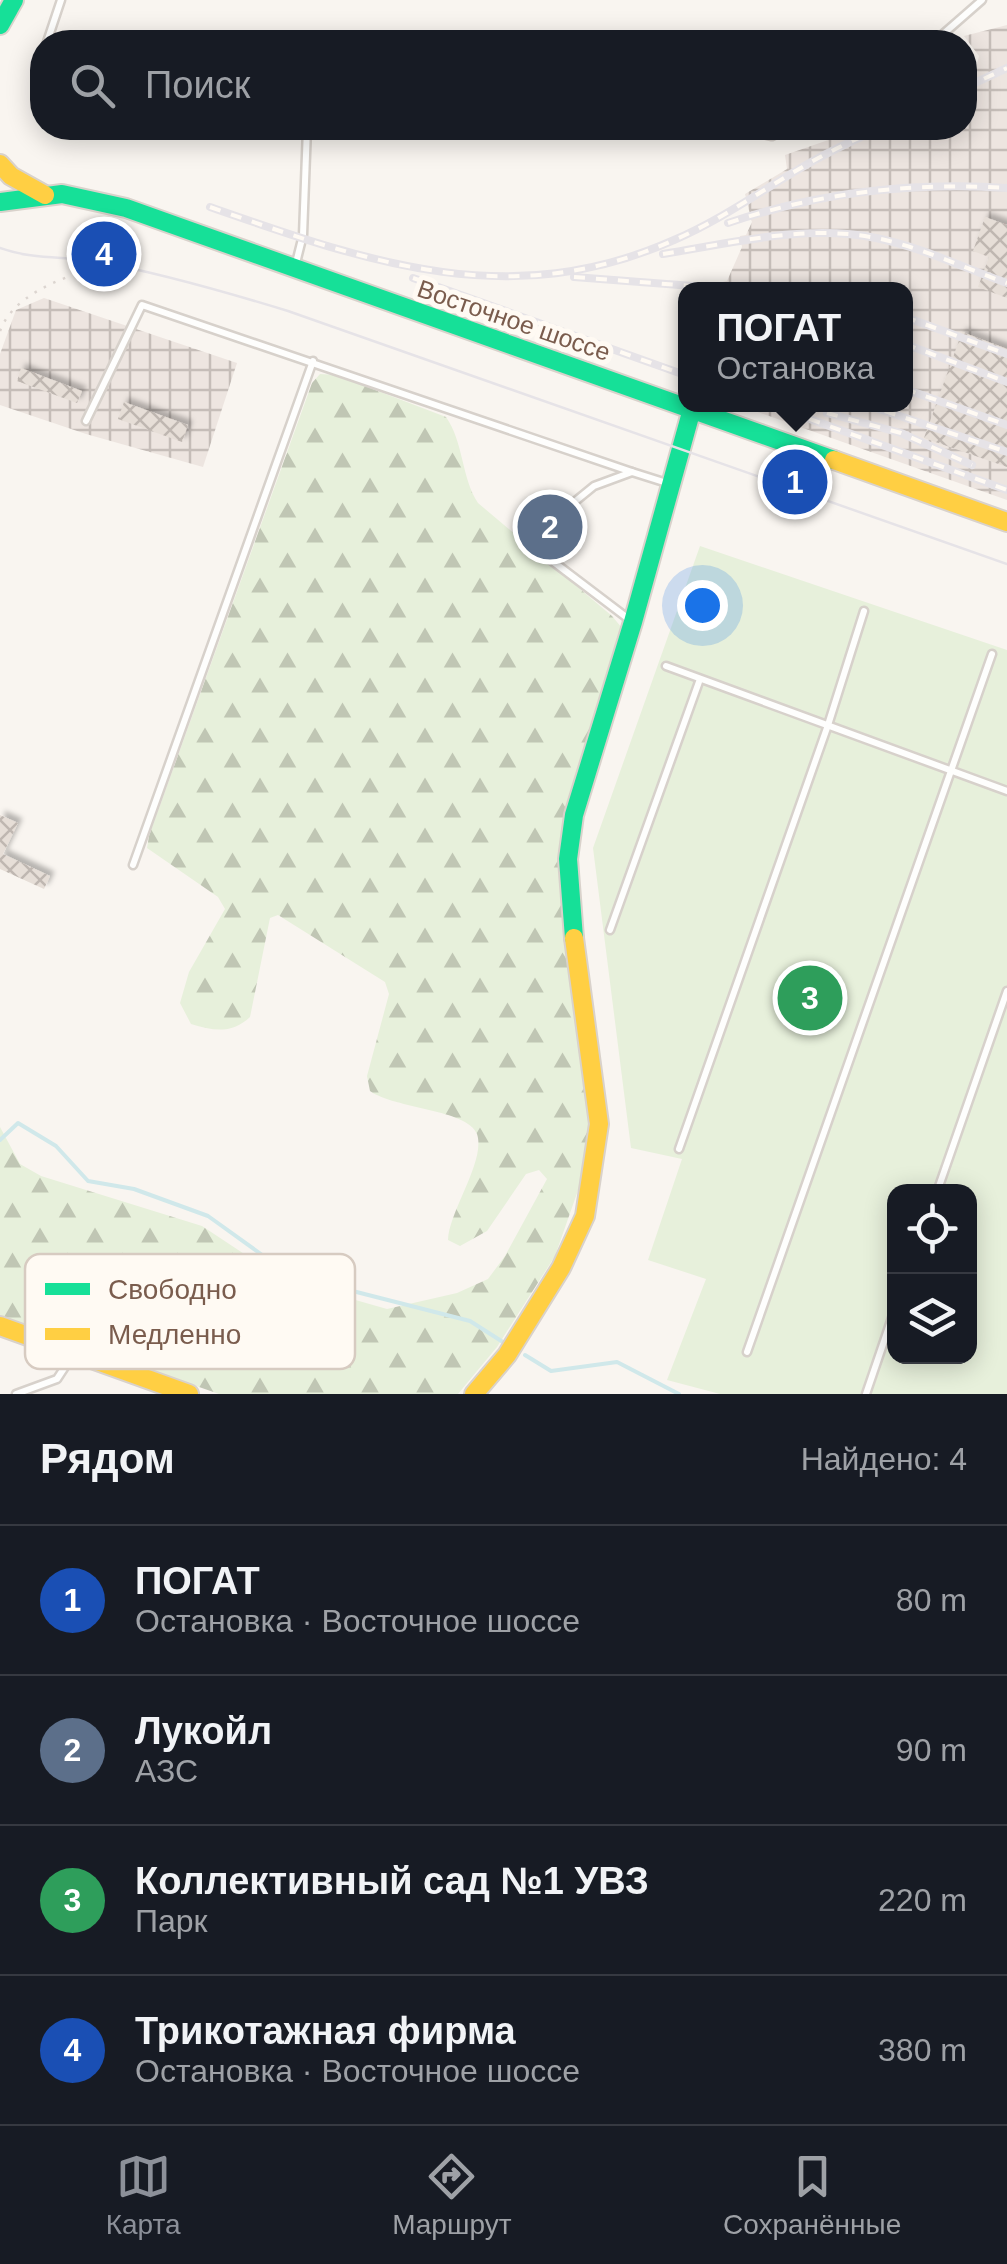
<!DOCTYPE html>
<html lang="ru">
<meta charset="utf-8">
<style>
:root{--surface:#171b24;--page:#242831;--text:#f1f3f6;--muted:#9ea1a6;--line:#363941;--accent:#8c9099}
body{margin:0;font-family:Helvetica,sans-serif;background:var(--page);color:var(--text)}
.controls{position:absolute;right:30px;bottom:30px;display:grid;overflow:hidden;border-radius:20px;box-shadow:0 5px 25px #0003}
.controls button{width:90px;height:90px;display:grid;place-items:center;padding:0;border:0;border-bottom:2px solid var(--line);background:var(--surface);color:var(--text);font:50px sans-serif}
.you{position:absolute;left:702px;top:605px;width:35px;height:35px;margin:-25px;border:8px solid #fff;border-radius:50%;background:#1a73e8;box-shadow:0 0 0 15px #1a73e833}
.badge{display:grid;place-items:center;width:65px;height:65px;border-radius:50%;background:var(--accent);color:#fff;font-size:32px;font-weight:700}
.pin{position:absolute;translate:-50% -50%;border:5px solid #fff;box-shadow:0 2px 10px #0006}
.popup{position:absolute;left:678px;top:282px;width:235px;height:130px;box-sizing:border-box;display:grid;place-content:center;border-radius:20px;background:var(--surface);filter:drop-shadow(0 2px 8px #0005);font-size:32px;white-space:nowrap;color:var(--muted)}
.popup b{font-size:38px;color:var(--text)}
.popup::after{content:'';position:absolute;left:50%;top:100%;margin-left:-20px;border:20px solid transparent;border-top-color:var(--surface)}
.list{margin:0;padding:0;list-style:none}
h2{display:flex;justify-content:space-between;align-items:center;height:130px;margin:0;padding:0 40px;font-size:42px}
h2 small{font-size:32px;font-weight:400;color:var(--muted)}
.list li{display:grid;grid-template-columns:65px 1fr auto;gap:30px;align-items:center;box-sizing:border-box;height:150px;padding:0 40px;border-top:2px solid var(--line)}
.list b{display:block;font-size:38px;white-space:nowrap}
.list p{margin:0;font-size:32px;white-space:nowrap;color:var(--muted)}
.list em{font-size:32px;font-style:normal;color:var(--muted)}
.icon{flex:none;width:55px;height:55px;fill:none;stroke:currentColor;stroke-width:2;stroke-linecap:round;stroke-linejoin:round}
.map{position:relative;flex:none;width:1007px;height:1394px;overflow:hidden}
.search{position:absolute;background:var(--surface);box-shadow:0 5px 25px #0003;left:30px;right:30px;top:30px;height:110px;display:flex;align-items:center;gap:25px;box-sizing:border-box;padding:0 35px;border-radius:40px;color:var(--muted);font-size:38px}
.sheet{height:730px;background:var(--surface)}
nav{display:flex;justify-content:space-around;align-items:center;box-sizing:border-box;height:140px;border-top:2px solid var(--line);background:var(--surface);font-size:28px;color:var(--muted)}
nav a{display:grid;justify-items:center;gap:5px}
nav .on{color:var(--accent)}
.map>svg:first-child{display:block}
.industrial{fill:url(#industrial-grid)}
.forest{fill:url(#forest-firs)}
.garden{fill:#e7f0db;fill-rule:evenodd}
.lines{fill:none;stroke-linecap:round;stroke-linejoin:round}
.stream{stroke:#d0e8ea;stroke-width:4}
.building{fill:url(#building-cross-hatch);filter:url(#shadow)}
.lane-casing{stroke:#d7d1cb;stroke-width:11}
.fast-casing{stroke:#d9d2cb;stroke-width:22}
.slow-casing{stroke:#d9d2cb;stroke-width:22}
.path{stroke:#dcd5d0;stroke-width:2.5;stroke-dasharray:2.5 8;stroke-linecap:butt}
.lane{stroke:#fefefd;stroke-width:6}
.fast{stroke:#16e098;stroke-width:18}
.slow{stroke:#ffcf43;stroke-width:18}
.tram{stroke:#e6e3e7;stroke-width:2.5}
.rail-casing{stroke:#e6e3e7;stroke-width:8}
.rail{stroke:#fffaf3;stroke-width:4;stroke-dasharray:11;stroke-linecap:butt}
.labels{text-anchor:middle;stroke-width:10;stroke-linejoin:round;paint-order:stroke}
.street-label{font-size:25px;fill:#7a5c4d;stroke:#fffaf3}
.key{fill:#fffaf3;stroke:#d7cbc1;stroke-width:2.5}
.key-label{font-size:28px;fill:#7a5c4d}
</style>
<div class="map">
<svg width="1007" height="1394" viewBox="0 0 1007 1394">
<defs>
<pattern id="industrial-grid" width="8" height="8" patternUnits="userSpaceOnUse" patternTransform="scale(2.5)"><rect width="8" height="8" fill="#ede5e0"/><path d="M0 4h8M4 0v8" fill="none" stroke="#c5bdb8"/></pattern>
<pattern id="forest-firs" width="22" height="20" patternUnits="userSpaceOnUse" patternTransform="scale(2.5)"><rect width="22" height="20" fill="#e7f0db"/><path d="M5 1l3.5 6h-7zM16 11l3.5 6h-7z" fill="#c0c6b4"/></pattern>
<pattern id="building-cross-hatch" width="8" height="8" patternUnits="userSpaceOnUse" patternTransform="scale(2.5)"><rect width="8" height="8" fill="#e6ded7"/><path d="M0 0l8 8M0 8l8-8" fill="none" stroke="#bfb7b1"/></pattern>
<filter id="shadow"><feDropShadow dx="4.5" dy="-4.5" stdDeviation="2.5" flood-color="#0004"/></filter>
</defs>
<rect width="100%" height="100%" fill="#f9f5f0"/>
<g class="industrial">
<path d="M 1007,25 L 1007,500 L 738,405 L 905,404 L 905,290 L 722,290 L 723,282 L 727,281 L 742,247 L 740,236 L 746,235 L 752,222 L 745,194 L 787,169 L 785,155 L 863,128 L 964,128 L 965,78 L 975,73 L 979,56 L 964,36 Z"/>
<path d="M 44,298 L 237,363 L 203,467 L 86,434 L 0,405 L 0,354 L 16,310 Z"/>
</g>
<path class="forest" d="M 320,374 L 336,375 L 446,417 C 464,443 461,477 478,503 L 612,616 L 622,628 L 566,811 L 592,1125 L 582,1179 L 555,1256 L 497,1347 L 458,1394 L 219,1394 L 0,1317 L 0,1127 L 20,1164 L 41,1176 L 202,1226 L 282,1279 L 387,1309 L 457,1293 L 488,1279 L 505,1256 L 547,1179 L 539,1170 L 526,1174 L 487,1231 L 460,1246 L 448,1240 C 449,1211 486,1161 477,1134 C 467,1109 395,1109 370,1091 L 367,1076 L 389,994 L 385,982 L 278,915 L 270,918 L 250,1017 C 232,1034 214,1031 191,1024 L 180,1003 L 189,972 L 225,909 L 218,897 L 147,848 L 149,836 L 312,383 Z"/>
<path class="garden" d="M 700,546 L 1007,650 L 1007,1394 L 720,1394 L 667,1380 L 706,1279 L 648,1260 L 682,1159 L 631,1148 L 593,848 ZM 894,1192 L 970,1192 L 970,1356 L 894,1356 Z"/>
<g class="lines">
<g class="stream">
<path d="M 0,1140 L 18,1123 L 56,1146 L 88,1181 L 134,1189 L 208,1216 L 290,1275 L 470,1321 L 506,1344"/>
<path d="M 525,1355 L 551,1371 L 617,1362 L 679,1394"/>
</g>
</g>
<g class="building">
<path d="M 985,217 L 1007,225 L 1007,298 L 978,287 L 989,257 L 973,251 Z"/>
<path d="M 962,332 L 1007,349 L 1007,467 L 924,438 Z"/>
<path d="M 21,368 L 82,391 L 77,403 L 17,381 Z"/>
<path d="M 124,402 L 188,425 L 182,442 L 118,419 Z"/>
<path d="M 543,505 L 555,518 L 550,532 L 538,519 L 516,521 L 521,506 Z"/>
<path d="M 0,815 L 18,823 L 3,854 L 50,876 L 44,889 L 0,869 Z"/>
</g>
<g class="lines">
<defs>
<g id="lane">
<path d="M 47,42 L 61,0"/>
<path d="M 934,42 L 982,0"/>
<path d="M 42,63 L 40,76 L 42,81"/>
<path d="M 735,128 L 772,136 L 788,128"/>
<path d="M 296,263 L 303,235 L 307,128"/>
<path d="M 86,421 L 142,305 L 632,472"/>
<path d="M 630,620 L 547,557 L 567,508 L 594,486 L 632,472 L 670,484"/>
<path d="M 666,666 L 1007,791"/>
<path d="M 133,865 L 313,361"/>
<path d="M 610,930 L 700,679"/>
<path d="M 679,1149 L 828,725 L 864,611"/>
<path d="M 937,1192 L 1007,991"/>
<path d="M 747,1352 L 992,654"/>
<path d="M 16,1394 L 57,1379 L 74,1353"/>
<path d="M 866,1394 L 894,1312"/>
</g>
<g id="fast">
<path d="M 0,25 L 14,0"/>
<path d="M 0,202 L 62,194 L 126,208 L 834,460"/>
<path d="M 574,938 L 568,859 L 574,815 L 633,622 L 692,409"/>
</g>
<g id="slow">
<path d="M 0,164 L 11,176 L 45,195"/>
<path d="M 834,460 L 1007,522"/>
<path d="M 0,1326 L 189,1394"/>
<path d="M 474,1394 L 507,1355 L 561,1268 L 585,1216 L 599,1124 L 574,938"/>
</g>
</defs>
<use href="#lane" class="lane-casing"/>
<use href="#fast" class="fast-casing"/>
<use href="#slow" class="slow-casing"/>
<path class="path" d="M 0,331 C 13,296 57,280 90,269"/>
<use href="#lane" class="lane"/>
<use href="#fast" class="fast"/>
<use href="#slow" class="slow"/>
<path class="tram" d="M 0,248 C 33,260 66,256 100,262 C 164,274 226,292 288,311 L 1007,564"/>
<defs>
<g id="rail">
<path d="M 964,88 L 1007,68"/>
<path d="M 210,207 C 368,262 510,313 674,240 C 721,220 762,190 806,165 C 830,151 856,139 881,128"/>
<path d="M 728,223 C 817,193 913,182 1007,188"/>
<path d="M 663,254 C 732,243 806,224 876,238 C 921,247 964,268 1007,283"/>
<path d="M 574,277 L 746,290"/>
<path d="M 413,278 L 685,375"/>
<path d="M 905,317 L 1007,354"/>
<path d="M 905,344 L 1007,382"/>
<path d="M 905,389 L 1007,425"/>
<path d="M 768,404 L 1007,490"/>
<path d="M 864,404 L 1007,452"/>
<path d="M 827,413 L 901,433 L 972,465"/>
</g>
</defs>
<use href="#rail" class="rail-casing"/>
<use href="#rail" class="rail"/>
</g>
<g class="labels">
<g class="street-label">
<text transform="translate(514 320) rotate(19)" y="9">Восточное шоссе</text>
</g>
</g>
<rect x="25" y="1254" width="330" height="115" rx="15" class="key"/>
<rect x="45" y="1283" width="45" height="12" fill="#16e098"/>
<rect x="45" y="1328" width="45" height="12" fill="#ffcf43"/>
<g class="key-label">
<text x="108" y="1299">Свободно</text>
<text x="108" y="1344">Медленно</text>
</g>
</svg>
<div class="controls">
<button><svg class="icon" aria-label="locate" viewBox="0 0 24 24"><circle cx="12" cy="12" r="6"/><path d="M12 2v4M12 18v4M2 12h4M18 12h4"/></svg></button>
<button><svg class="icon" aria-label="layers" viewBox="0 0 24 24"><path d="M12 4l9 5-9 5-9-5zM3 14l9 5 9-5"/></svg></button>
</div>
<div class="you"></div>
<div class="pin badge" style="left:795px;top:482px;background:#1a4fb4">1</div>
<div class="popup"><b>ПОГАТ</b>Остановка</div>
<div class="pin badge" style="left:550px;top:527px;background:#5c6f8a">2</div>
<div class="pin badge" style="left:810px;top:998px;background:#2e9e5b">3</div>
<div class="pin badge" style="left:104px;top:254px;background:#1a4fb4">4</div>
<div class="search"><svg class="icon" aria-label="search" viewBox="0 0 24 24"><circle cx="10" cy="10" r="6"/><path d="M15 15l6 6"/></svg>Поиск</div>
</div>
<section class="sheet">
<h2>Рядом<small>Найдено: 4</small></h2>
<ul class="list">
<li><span class="badge" style="background:#1a4fb4">1</span><div><b>ПОГАТ</b><p>Остановка · Восточное шоссе</p></div><em>80 m</em></li>
<li><span class="badge" style="background:#5c6f8a">2</span><div><b>Лукойл</b><p>АЗС</p></div><em>90 m</em></li>
<li><span class="badge" style="background:#2e9e5b">3</span><div><b>Коллективный сад №1 УВЗ</b><p>Парк</p></div><em>220 m</em></li>
<li><span class="badge" style="background:#1a4fb4">4</span><div><b>Трикотажная фирма</b><p>Остановка · Восточное шоссе</p></div><em>380 m</em></li>
</ul>
</section>
<nav>
<a class="on"><svg class="icon" aria-label="map" viewBox="0 0 24 24"><path d="M3 6l6-2 6 2 6-2v14l-6 2-6-2-6 2zM9 4v14M15 6v14"/></svg>Карта</a>
<a><svg class="icon" aria-label="directions" viewBox="0 0 24 24"><path d="M12 3l9 9-9 9-9-9zM9 14v-3h6M13 9l2 2-2 2"/></svg>Маршрут</a>
<a><svg class="icon" aria-label="saved" viewBox="0 0 24 24"><path d="M7 4h10v16l-5-4-5 4z"/></svg>Сохранённые</a>
</nav>
